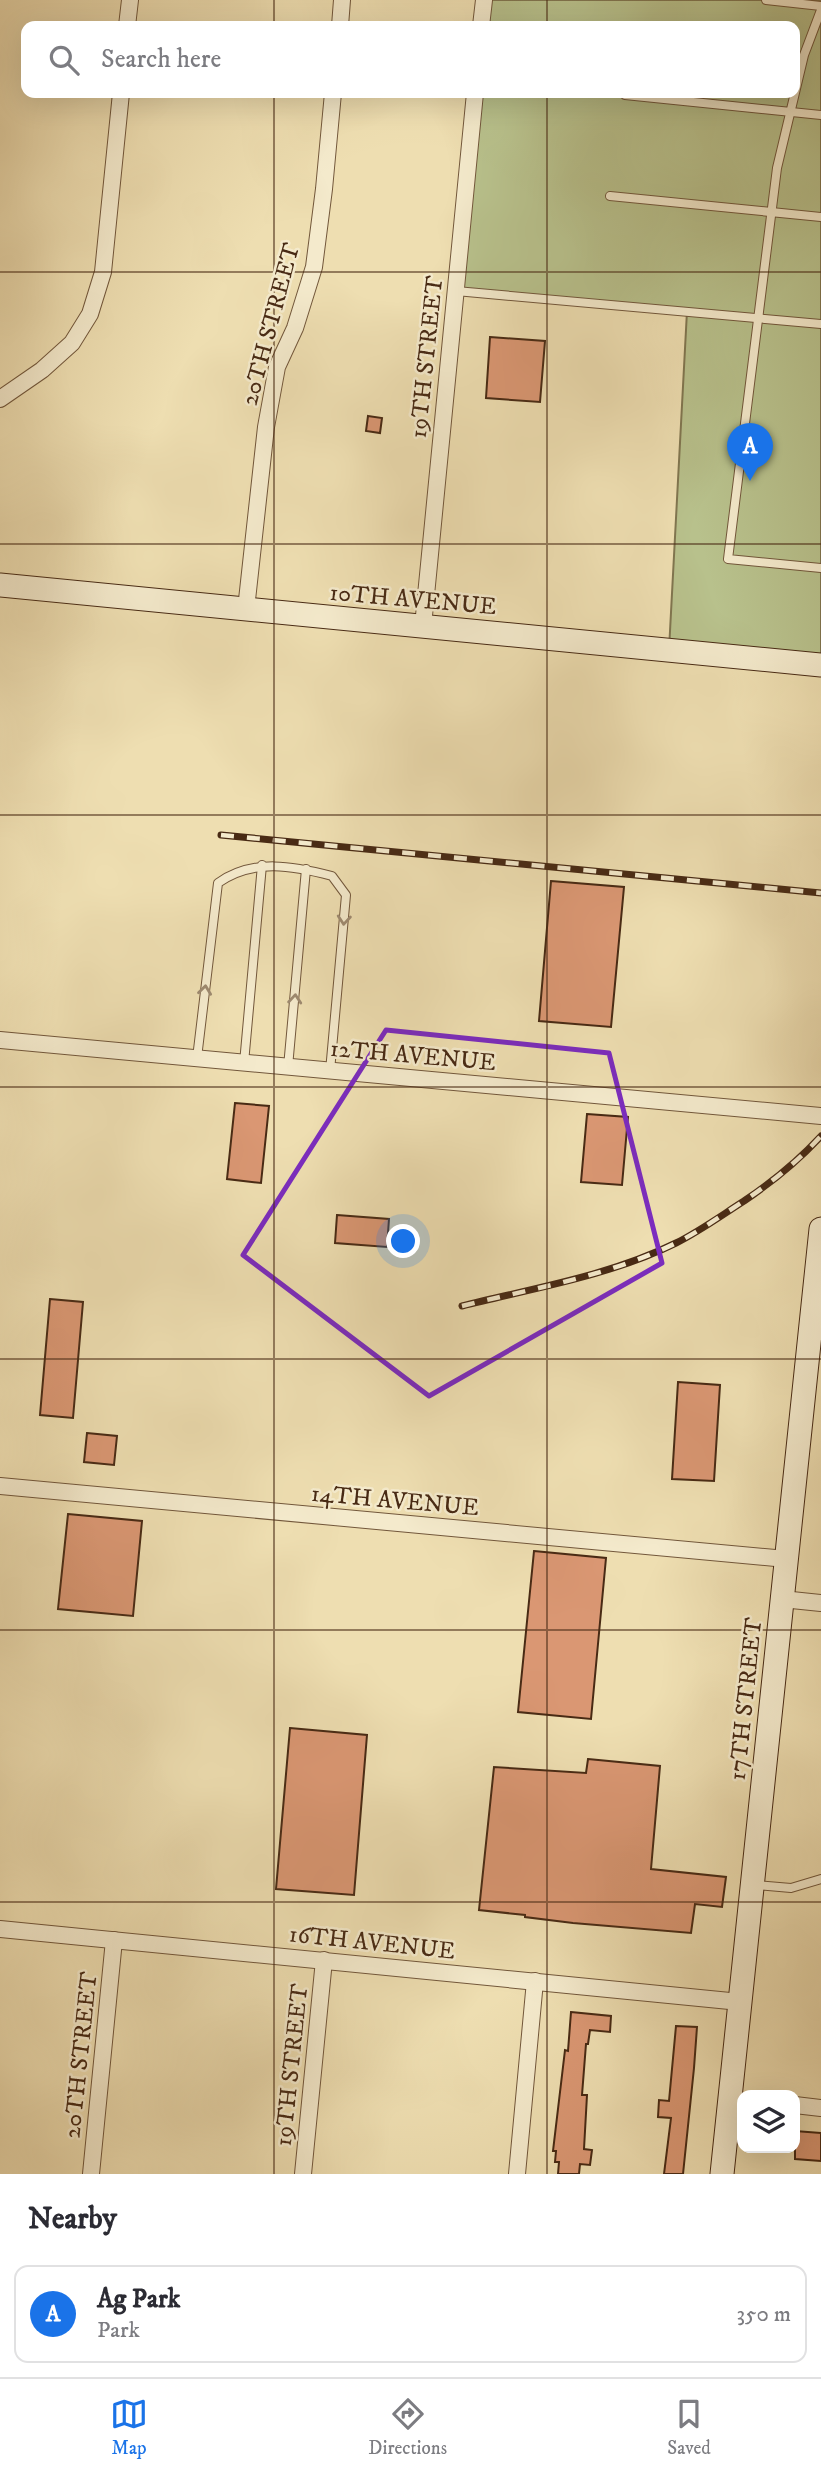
<!DOCTYPE html>
<style>
:root{--surface:#fff;--page:#f2f2f3;--text:#2b2b33;--muted:#7c7c81;--line:#e1e1e2;--accent:#1a73e8}
body{margin:0;font-family:"IM FELL DW Pica",serif;background:var(--page);color:var(--text)}
.controls{position:absolute;right:21px;bottom:21px;display:grid;overflow:hidden;border-radius:14px;box-shadow:0 7px 28px #0002}
.controls button{width:63px;height:63px;display:grid;place-items:center;padding:0;border:0;border-bottom:2px solid var(--line);background:var(--surface);color:var(--text);font:35px sans-serif}
.you{position:absolute;left:404px;top:1242px;width:24px;height:24px;margin:-18px;border:5px solid #fff;border-radius:50%;background:#1a73e8;box-shadow:0 0 0 10px #1a73e833}
.badge{display:grid;place-items:center;width:46px;height:46px;border-radius:50%;background:var(--accent);color:#fff;font-size:23px;font-weight:700}
.pin{position:absolute;translate:-50% -58px;filter:drop-shadow(0 2px 4px #0008)}
.pin::after{content:'';position:absolute;top:37px;width:24px;height:21px;background:inherit;clip-path:polygon(0 0,100% 0,50% 100%)}
.list{margin:0;padding:0;list-style:none}
h2{display:flex;justify-content:space-between;align-items:center;height:91px;margin:0;padding:0 28px;font-size:30px}
h2 small{font-size:23px;font-weight:400;color:var(--muted)}
.list li{display:grid;grid-template-columns:46px 1fr auto;gap:21px;align-items:center;box-sizing:border-box;height:98px;margin:0 14px 14px;padding:0 14px;border:2px solid var(--line);border-radius:14px}
.list b{display:block;font-size:26px;white-space:nowrap}
.list p{margin:0;font-size:23px;white-space:nowrap;color:var(--muted)}
.list em{font-size:23px;font-style:normal;color:var(--muted)}
.icon{flex:none;width:38px;height:38px;fill:none;stroke:currentColor;stroke-width:2;stroke-linecap:round;stroke-linejoin:round}
.map{position:relative;flex:none;width:821px;height:2174px;overflow:hidden}
.search{position:absolute;background:var(--surface);box-shadow:0 7px 28px #0002;left:21px;right:21px;top:21px;height:77px;display:flex;align-items:center;gap:18px;box-sizing:border-box;padding:0 24px;border-radius:14px;color:var(--muted);font-size:26px}
.sheet{height:203px;background:var(--surface)}
nav{display:flex;justify-content:space-around;align-items:center;box-sizing:border-box;height:98px;border-top:2px solid var(--line);background:var(--surface);font-size:19px;color:var(--muted)}
nav a{display:grid;justify-items:center;gap:4px}
nav .on{color:var(--accent)}
.map>svg:first-child{display:block}
.green{fill:#b8c18c;stroke:#807650;stroke-width:2}
.building{fill:#da9773;stroke:#482a14;stroke-width:2}
.lines{fill:none;stroke-linecap:round;stroke-linejoin:round}
.service-casing{stroke:#72573b;stroke-width:10}
.minor-casing{stroke:#72573b;stroke-width:18}
.secondary-casing{stroke:#482a14;stroke-width:25}
.service{stroke:#f4eacc;stroke-width:8}
.minor{stroke:#f4eacc;stroke-width:16}
.secondary{stroke:#f4eacc;stroke-width:23}
.rail-casing{stroke:#482a14;stroke-width:7}
.rail{stroke:#f4eacc;stroke-width:4.5;stroke-dasharray:13;stroke-linecap:butt}
.oneway{stroke:#9e8a70}
.marked{fill:none;stroke:#7b2cbf;stroke-width:5;stroke-linejoin:round}
.grid{fill:none;stroke:#482a14;stroke-width:2;stroke-opacity:0.55}
.labels{text-anchor:middle;stroke-width:5;stroke-linejoin:round;paint-order:stroke}
.street-label{font-size:24px;fill:#482a14;stroke:#f4eacc}
</style>
<div class="map">
<svg width="821" height="2174" viewBox="0 0 821 2174">
<rect width="100%" height="100%" fill="#eedeb1"/>
<filter id="stains"><feTurbulence type="fractalNoise" baseFrequency=".00286" numOctaves="4"/><feColorMatrix values="0 0 0 0 .2 0 0 0 0 .09 0 0 0 0 .02 0 0 0 .5 -.17"/></filter>
<radialGradient id="worn" r=".72"><stop offset=".6" stop-color="#630" stop-opacity="0"/><stop offset="1" stop-color="#630" stop-opacity=".3"/></radialGradient>
<path class="green" d="M 484,0 L 821,0 L 821,665 L 669,650 L 687,311 L 456,291 L 475,93 L 795,93 L 795,26 L 481,26 Z"/>
<g class="building">
<path d="M 490,337 L 545,341 L 540,402 L 486,398 Z"/>
<path d="M 368,416 L 382,418 L 380,433 L 366,431 Z"/>
<path d="M 551,881 L 624,887 L 611,1027 L 539,1021 Z"/>
<path d="M 235,1103 L 269,1106 L 261,1183 L 227,1179 Z"/>
<path d="M 587,1114 L 628,1117 L 622,1185 L 581,1182 Z"/>
<path d="M 337,1215 L 389,1219 L 387,1247 L 335,1243 Z"/>
<path d="M 50,1299 L 83,1302 L 73,1418 L 40,1415 Z"/>
<path d="M 678,1382 L 720,1385 L 714,1481 L 672,1479 Z"/>
<path d="M 87,1433 L 117,1436 L 114,1465 L 84,1462 Z"/>
<path d="M 68,1514 L 142,1521 L 133,1616 L 58,1609 Z"/>
<path d="M 534,1551 L 606,1558 L 591,1719 L 518,1712 Z"/>
<path d="M 290,1728 L 367,1735 L 354,1895 L 276,1889 Z"/>
<path d="M 588,1759 L 660,1766 L 651,1869 L 726,1877 L 722,1907 L 695,1904 L 691,1933 L 573,1923 L 525,1917 L 525,1915 L 479,1910 L 494,1767 L 586,1773 Z"/>
<path d="M 571,2012 L 611,2016 L 610,2032 L 590,2030 L 588,2044 L 586,2044 L 582,2095 L 587,2095 L 584,2149 L 592,2150 L 590,2165 L 580,2164 L 579,2174 L 558,2174 L 559,2162 L 555,2162 L 556,2151 L 553,2151 L 565,2050 L 568,2051 Z"/>
<path d="M 676,2026 L 697,2027 L 694,2068 L 683,2174 L 664,2174 L 671,2118 L 658,2117 L 659,2100 L 669,2101 Z"/>
<path d="M 795,2131 L 821,2133 L 821,2161 L 795,2159 Z"/>
</g>
<g class="lines">
<defs>
<g id="service">
<path d="M 766,0 L 821,6"/>
<path d="M 821,10 L 804,55 L 777,168 L 728,559 L 821,568"/>
<path d="M 625,95 L 821,115"/>
<path d="M 610,196 L 821,217"/>
<path d="M 456,291 L 821,324"/>
<path d="M 197,1058 L 218,883 C 253,858 294,866 332,876 L 346,895 L 330,1071"/>
<path d="M 244,1063 L 262,865"/>
<path d="M 288,1067 L 306,869"/>
<path d="M 756,1885 L 791,1888 L 821,1879"/>
</g>
<g id="minor">
<path d="M 127,26 L 130,0"/>
<path d="M 340,26 L 342,0"/>
<path d="M 481,26 L 484,0"/>
<path d="M 0,399 L 42,370 L 72,343 L 90,314 L 103,272 L 121,93"/>
<path d="M 246,609 L 266,427 L 277,367 L 295,328 L 314,267 L 324,189 L 333,93"/>
<path d="M 423,626 L 475,93"/>
<path d="M 0,1040 L 821,1116"/>
<path d="M 0,1486 L 786,1559"/>
<path d="M 782,1599 L 821,1603"/>
<path d="M 0,1929 L 740,2002"/>
<path d="M 795,2105 L 821,2108"/>
<path d="M 91,2174 L 114,1940"/>
<path d="M 303,2174 L 324,1960"/>
<path d="M 517,2174 L 535,1981"/>
</g>
<g id="secondary">
<path d="M 0,585 L 821,665"/>
<path d="M 722,2174 L 821,1229"/>
</g>
</defs>
<use href="#service" class="service-casing"/>
<use href="#minor" class="minor-casing"/>
<use href="#secondary" class="secondary-casing"/>
<use href="#service" class="service"/>
<use href="#minor" class="minor"/>
<use href="#secondary" class="secondary"/>
<defs>
<g id="rail">
<path d="M 221,835 L 821,893"/>
<path d="M 462,1306 C 534,1288 609,1276 676,1243 C 700,1231 722,1215 744,1201 C 772,1182 798,1161 821,1136"/>
</g>
</defs>
<use href="#rail" class="rail-casing"/>
<use href="#rail" class="rail"/>
</g>
<defs><path id="oneway-chevron" d="M-2-3.5L2.5 0L-2 3.5" fill="none" stroke-width="1.6" stroke-linecap="round" stroke-linejoin="round" transform="scale(1.75)"/></defs>
<g class="oneway">
<use href="#oneway-chevron" transform="translate(344 920) rotate(95)"/>
<use href="#oneway-chevron" transform="translate(205 990) rotate(-83)"/>
<use href="#oneway-chevron" transform="translate(295 999) rotate(-85)"/>
</g>
<path class="marked" d="M 386,1030 L 609,1053 L 662,1263 L 429,1396 L 243,1255 Z"/>
<path class="grid" d="M 274,0 L 274,26M 547,0 L 547,26M 274,93 L 274,2174M 547,93 L 547,2174M 0,272 L 821,272M 0,544 L 821,544M 0,815 L 821,815M 0,1087 L 821,1087M 0,1359 L 821,1359M 0,1630 L 821,1630M 0,1902 L 821,1902"/>
<g class="labels">
<g class="street-label">
<text transform="translate(270 324) rotate(-75)" y="8">20TH STREET</text>
<text transform="translate(426 357) rotate(-84)" y="8">19TH STREET</text>
<text transform="translate(413 599) rotate(5)" y="8">10TH AVENUE</text>
<text transform="translate(413 1055) rotate(5)" y="8">12TH AVENUE</text>
<text transform="translate(395 1500) rotate(5)" y="8">14TH AVENUE</text>
<text transform="translate(745 1699) rotate(-84)" y="8">17TH STREET</text>
<text transform="translate(372 1942) rotate(6)" y="8">16TH AVENUE</text>
<text transform="translate(80 2055) rotate(-84)" y="8">20TH STREET</text>
<text transform="translate(291 2065) rotate(-84)" y="8">19TH STREET</text>
</g>
</g>
<rect width="100%" height="100%" filter="url(#stains)"/>
<rect width="100%" height="100%" fill="url(#worn)"/>
</svg>
<div class="controls">
<button><svg class="icon" aria-label="layers" viewBox="0 0 24 24"><path d="M12 4l9 5-9 5-9-5zM3 14l9 5 9-5"/></svg></button>
</div>
<div class="you"></div>
<div class="pin badge" style="left:750px;top:481px">A</div>
<div class="search"><svg class="icon" aria-label="search" viewBox="0 0 24 24"><circle cx="10" cy="10" r="6"/><path d="M15 15l6 6"/></svg>Search here</div>
</div>
<section class="sheet">
<h2>Nearby<small></small></h2>
<ul class="list">
<li><span class="badge">A</span><div><b>Ag Park</b><p>Park</p></div><em>350 m</em></li>
</ul>
</section>
<nav>
<a class="on"><svg class="icon" aria-label="map" viewBox="0 0 24 24"><path d="M3 6l6-2 6 2 6-2v14l-6 2-6-2-6 2zM9 4v14M15 6v14"/></svg>Map</a>
<a><svg class="icon" aria-label="directions" viewBox="0 0 24 24"><path d="M12 3l9 9-9 9-9-9zM9 14v-3h6M13 9l2 2-2 2"/></svg>Directions</a>
<a><svg class="icon" aria-label="saved" viewBox="0 0 24 24"><path d="M7 4h10v16l-5-4-5 4z"/></svg>Saved</a>
</nav>
